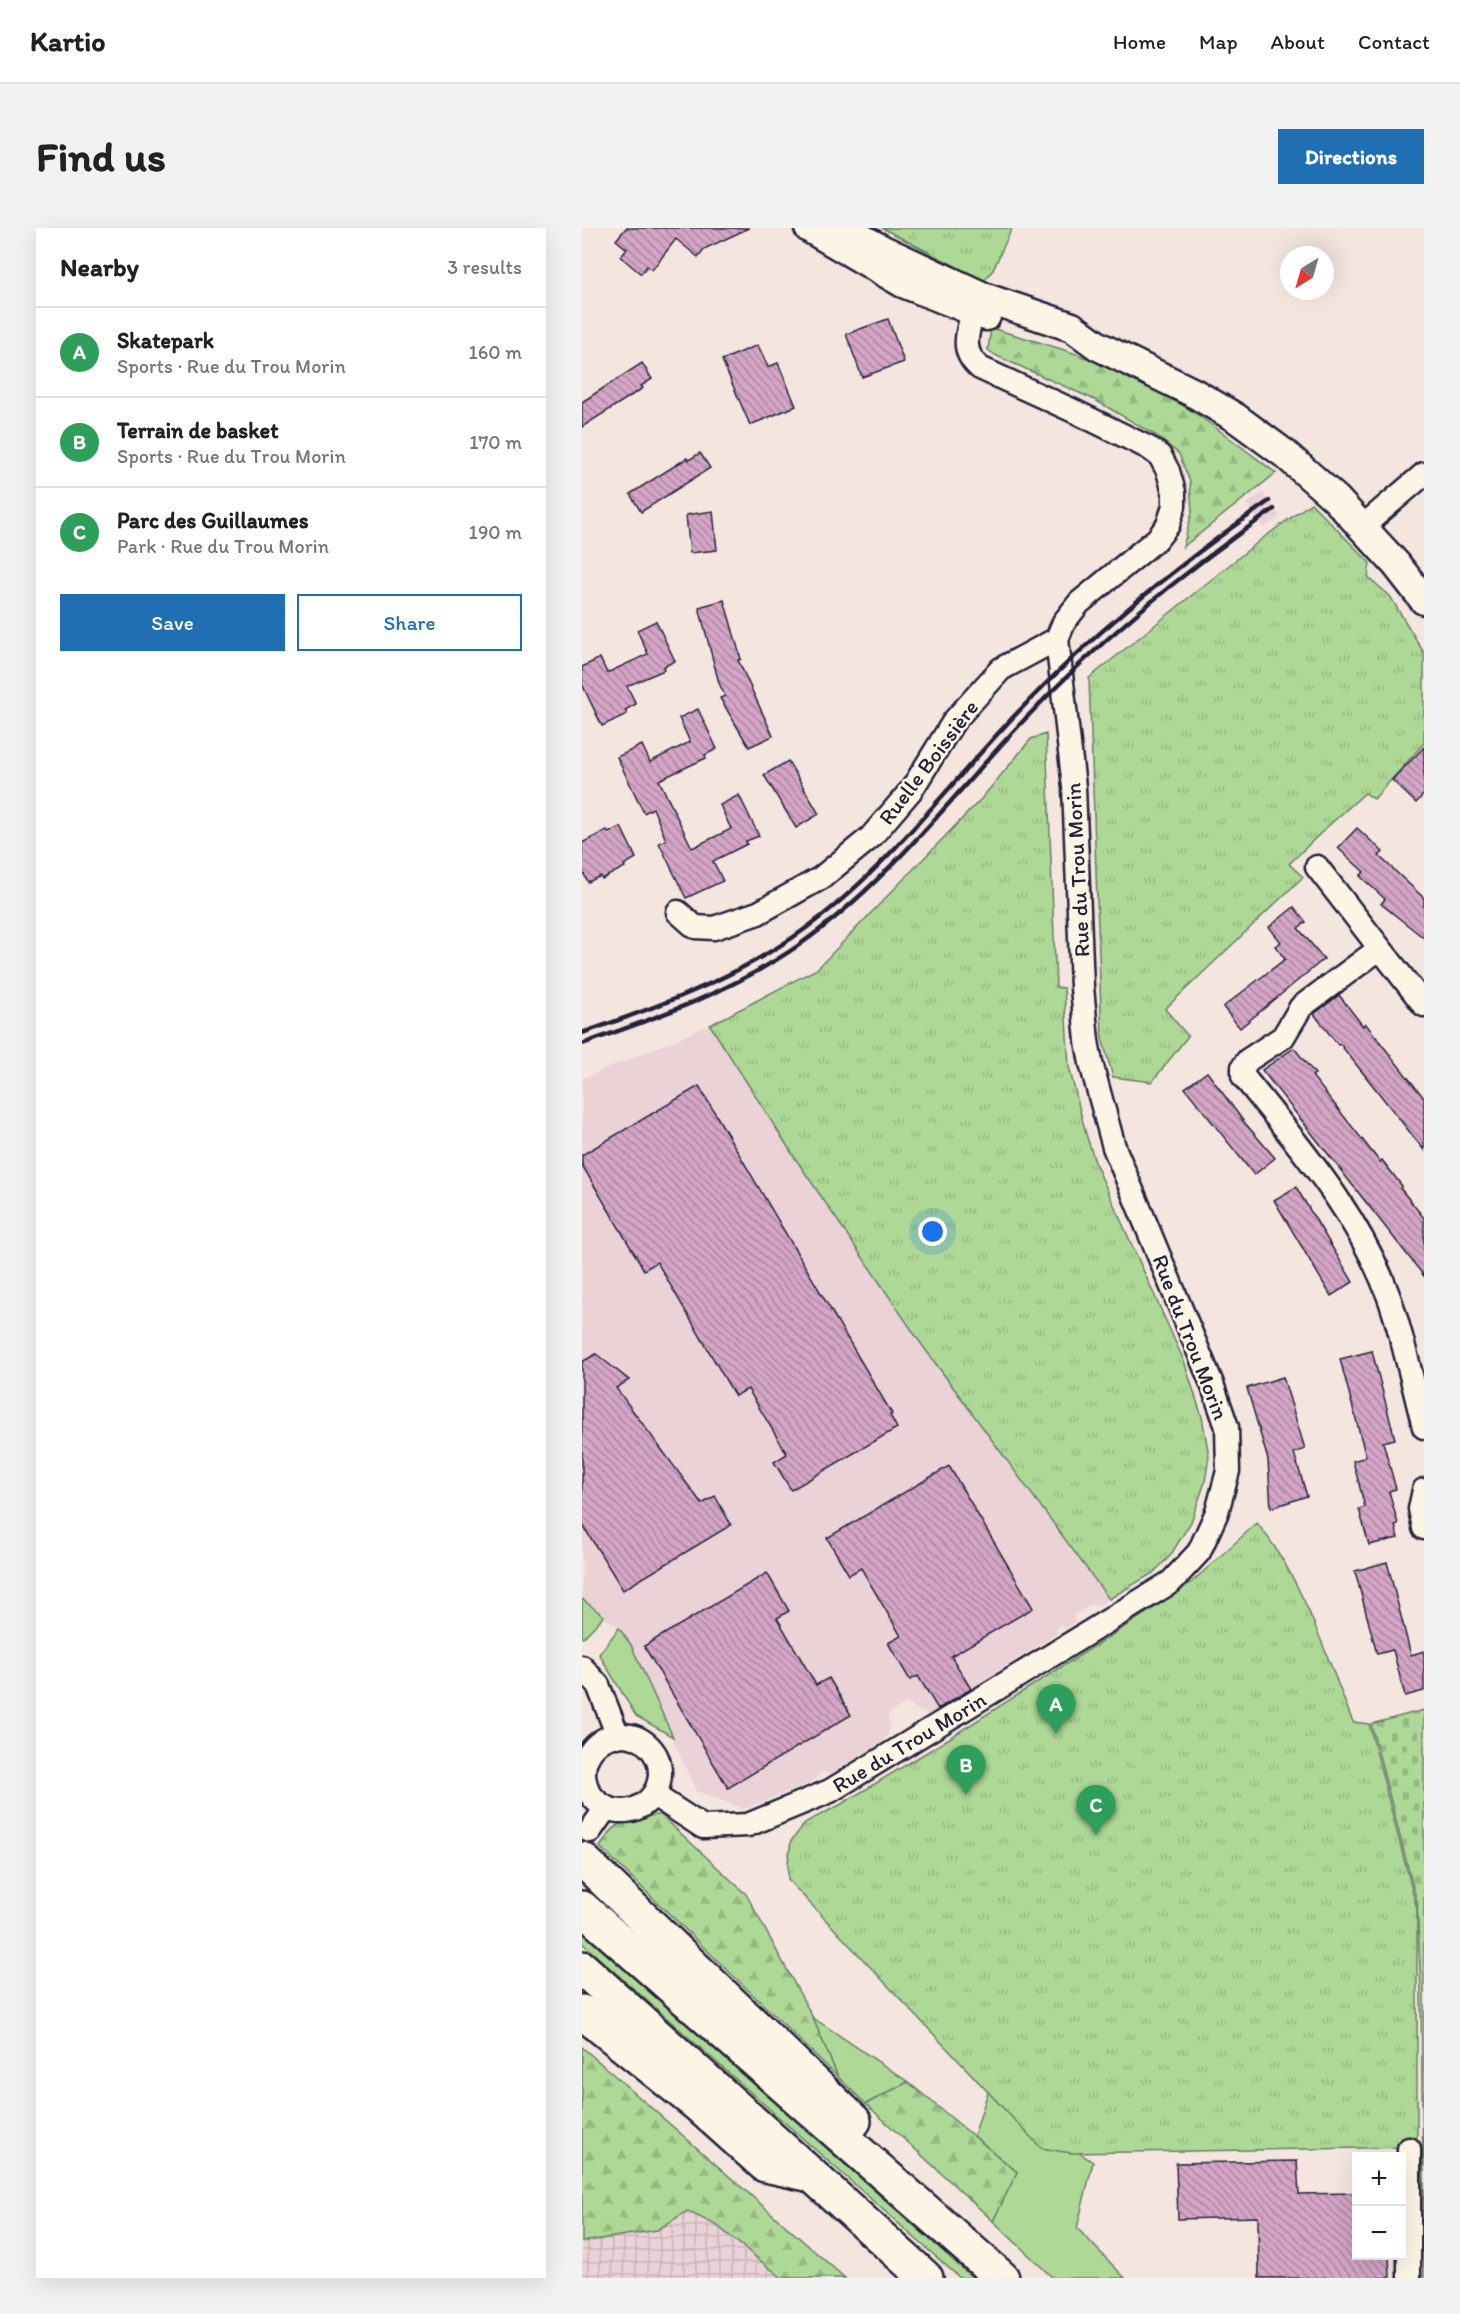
<!DOCTYPE html>
<meta charset="utf-8">
<style>
:root{--surface:#fff;--page:#f2f2f2;--text:#222;--muted:#767676;--line:#e0e0e0;--accent:#1f6fb2}
body{margin:0;font-family:Itim,sans-serif;background:var(--page);color:var(--text)}
.controls{position:absolute;right:18px;bottom:18px;display:grid;overflow:hidden;border-radius:0px;box-shadow:0 6px 24px #0002}
.controls button{width:54px;height:54px;display:grid;place-items:center;padding:0;border:0;border-bottom:2px solid var(--line);background:var(--surface);color:var(--text);font:30px sans-serif}
.compass{position:absolute;left:698px;top:18px;width:54px;height:54px;border-radius:50%;background:var(--surface);box-shadow:0 6px 24px #0002;rotate:217deg}
.you{position:absolute;left:351px;top:1004px;width:21px;height:21px;margin:-15px;border:4px solid #fff;border-radius:50%;background:#1a73e8;box-shadow:0 0 0 9px #1a73e833}
.badge{display:grid;place-items:center;width:39px;height:39px;border-radius:50%;background:var(--accent);color:#fff;font-size:20px;font-weight:700}
.pin{position:absolute;translate:-50% -50px;filter:drop-shadow(0 2px 3px #0008)}
.pin::after{content:'';position:absolute;top:32px;width:21px;height:18px;background:inherit;clip-path:polygon(0 0,100% 0,50% 100%)}
.list{margin:0;padding:0;list-style:none}
h2{display:flex;justify-content:space-between;align-items:center;height:78px;margin:0;padding:0 24px;font-size:26px}
h2 small{font-size:20px;font-weight:400;color:var(--muted)}
.list li{display:grid;grid-template-columns:39px 1fr auto;gap:18px;align-items:center;box-sizing:border-box;height:90px;padding:0 24px;border-top:2px solid var(--line)}
.list b{display:block;font-size:22px;white-space:nowrap}
.list p{margin:0;font-size:20px;white-space:nowrap;color:var(--muted)}
.list em{font-size:20px;font-style:normal;color:var(--muted)}
.actions{display:flex;gap:12px;padding:18px 24px}
.actions a{flex:1;padding:14px 0;border:2px solid var(--accent);border-radius:0px;text-align:center;font-size:21px;color:var(--accent)}
.actions .main{background:var(--accent);color:#fff}
.map{position:relative;flex:none;width:842px;height:2050px;overflow:hidden;border-radius:0px}
header{display:flex;align-items:center;gap:36px;box-sizing:border-box;height:84px;padding:0 30px;background:var(--surface);border-bottom:2px solid var(--line)}
header strong{font-size:28px}
nav{display:flex;gap:33px;margin-inline-start:auto;font-size:21px}
.intro{display:flex;align-items:center;justify-content:space-between;box-sizing:border-box;height:144px;padding:0 36px}
h1{margin:0;font-size:42px}
.button{padding:15px 27px;border-radius:0px;background:var(--accent);color:#fff;font-size:21px;font-weight:700}
main{display:flex;gap:36px;padding:0 36px}
aside{flex:1;background:var(--surface);border-radius:0px;box-shadow:0 6px 24px #0002}
.map>svg:first-child{display:block}
.built{fill:#ead2d7}
.industrial{fill:url(#industrial-grid)}
.green{fill:#add895;stroke:#687d68;stroke-width:1.5}
.forest{fill:url(#forest-firs);stroke:#687d68;stroke-width:1.5}
.cemetery{fill:url(#cemetery-stones);stroke:#687d68;stroke-width:1.5}
.park{fill:url(#park-tufts);stroke:#687d68;stroke-width:1.5}
.building{fill:url(#building-back-hatch);stroke:#22223b;stroke-width:1.5}
.lines{fill:none;stroke-linecap:round;stroke-linejoin:round}
.minor-casing{stroke:#22223b;stroke-width:27}
.major-casing{stroke:#22223b;stroke-width:33}
.highway-casing{stroke:#22223b;stroke-width:38}
.minor{stroke:#fcf5e5;stroke-width:22}
.major{stroke:#fcf5e5;stroke-width:28}
.highway{stroke:#fcf5e5;stroke-width:33}
.rail{stroke:#22223b;stroke-width:4.5}
.labels{text-anchor:middle;stroke-width:5;stroke-linejoin:round;paint-order:stroke}
.street-label{font-size:22px;fill:#22223b;stroke:#fcf5e5}
</style>
<header>
<strong>Kartio</strong>
<nav><a>Home</a><a>Map</a><a>About</a><a>Contact</a></nav>
</header>
<div class="intro"><h1>Find us</h1><a class="button">Directions</a></div>
<main>
<aside>
<h2>Nearby<small>3 results</small></h2>
<ul class="list">
<li><span class="badge" style="background:#2e9e5b">A</span><div><b>Skatepark</b><p>Sports · Rue du Trou Morin</p></div><em>160 m</em></li>
<li><span class="badge" style="background:#2e9e5b">B</span><div><b>Terrain de basket</b><p>Sports · Rue du Trou Morin</p></div><em>170 m</em></li>
<li><span class="badge" style="background:#2e9e5b">C</span><div><b>Parc des Guillaumes</b><p>Park · Rue du Trou Morin</p></div><em>190 m</em></li>
</ul>
<div class="actions"><a class="main">Save</a><a>Share</a></div>
</aside>
<div class="map">
<svg width="842" height="2050" viewBox="0 0 842 2050">
<defs>
<pattern id="industrial-grid" width="8" height="8" patternUnits="userSpaceOnUse" patternTransform="scale(1.5)"><rect width="8" height="8" fill="#ead2d7"/><path d="M0 4h8M4 0v8" fill="none" stroke="#c8b4b9"/></pattern>
<pattern id="forest-firs" width="22" height="20" patternUnits="userSpaceOnUse" patternTransform="scale(1.5)"><rect width="22" height="20" fill="#add895"/><path d="M5 1l3.5 6h-7zM16 11l3.5 6h-7z" fill="#95b981"/></pattern>
<pattern id="cemetery-stones" width="16" height="16" patternUnits="userSpaceOnUse" patternTransform="scale(1.5)"><rect width="16" height="16" fill="#add895"/><path d="M2 7V4a2 2 0 0 1 4 0v3zM10 15v-3a2 2 0 0 1 4 0v3z" fill="#95b981"/></pattern>
<pattern id="park-tufts" width="24" height="20" patternUnits="userSpaceOnUse" patternTransform="scale(1.5)"><rect width="24" height="20" fill="#add895"/><path d="M3 7l-1-3M5 7V3M7 7l1-3M15 17l-1-3M17 17v-4M19 17l1-3" fill="none" stroke="#95b981"/></pattern>
<pattern id="building-back-hatch" width="6" height="6" patternUnits="userSpaceOnUse" patternTransform="scale(1.5)"><rect width="6" height="6" fill="#d4a5c5"/><path d="M-1 5l2 2M0 0l6 6M5-1l2 2" fill="none" stroke="#ac86a1"/></pattern>
</defs>
<rect width="100%" height="100%" fill="#f4e5df"/>
<filter id="ink" filterUnits="userSpaceOnUse"><feTurbulence type="fractalNoise" baseFrequency=".0167" numOctaves="2"/><feDisplacementMap in="SourceGraphic" scale="12" xChannelSelector="R" yChannelSelector="G"/><feConvolveMatrix kernelMatrix="1 2 1 2 8 2 1 2 1" color-interpolation-filters="sRGB"/></filter>
<g filter="url(#ink)">
<g class="built">
<path d="M 681,264 L 698,289 L 682,300 L 664,276 Z"/>
<path d="M 128,797 L 340,1117 L 527,1371 L 515,1379 L 509,1376 L 491,1388 L 494,1394 L 483,1401 L 479,1397 L 474,1402 L 476,1405 L 356,1481 L 346,1486 L 337,1483 L 325,1475 L 314,1481 L 305,1487 L 308,1495 L 307,1505 L 301,1514 L 251,1544 L 245,1546 L 242,1543 L 236,1547 L 236,1549 L 229,1555 L 162,1581 L 114,1563 L 49,1417 L 37,1400 L 0,1372 L 0,851 Z"/>
</g>
<path class="industrial" d="M 81,1964 L 137,1999 L 205,2050 L 0,2050 L 0,2009 Z"/>
<g class="green">
<path d="M 0,1371 L 22,1388 L 1,1410 L 0,1409 Z"/>
<path d="M 37,1400 L 49,1417 L 91,1509 L 54,1488 L 17,1426 Z"/>
<path d="M 0,1704 L 391,2050 L 378,2050 L 0,1715 Z"/>
<path d="M 230,1789 L 326,1854 L 284,1876 L 256,1849 Z"/>
<path d="M 406,1864 L 511,1934 L 495,2000 L 543,2050 L 471,2050 L 411,1993 L 435,1944 L 392,1908 Z"/>
</g>
<g class="forest">
<path d="M 409,100 C 459,115 510,128 557,152 C 607,177 650,212 694,245 L 601,319 L 610,284 L 608,254 L 597,226 L 575,208 L 513,172 L 415,128 L 406,122 Z"/>
<path d="M 79,1587 L 164,1666 L 230,1788 L 256,1849 L 18,1619 C 36,1589 46,1589 79,1587 Z"/>
<path d="M 0,1819 L 263,2050 L 200,2050 L 134,1997 L 105,1983 L 75,2002 L 0,2014 Z"/>
<path d="M 326,1854 L 435,1944 L 411,1993 L 284,1876 Z"/>
</g>
<path class="cemetery" d="M 842,1482 L 842,2050 L 839,1764 L 835,1674 L 789,1496 Z"/>
<g class="park">
<path d="M 300,0 L 430,0 L 411,42 L 402,53 Z"/>
<path d="M 729,275 L 788,335 L 786,349 L 808,368 L 842,425 L 842,515 L 792,571 L 783,565 L 745,599 L 707,636 L 721,649 L 583,781 L 606,808 L 570,854 L 531,849 L 520,810 L 507,450 L 681,310 Z"/>
<path d="M 464,506 L 474,759 L 482,760 L 487,839 L 504,906 L 514,937 L 602,1133 L 620,1189 L 627,1228 L 623,1254 L 609,1294 L 588,1328 L 571,1345 L 527,1371 L 340,1117 L 213,930 L 128,797 L 235,741 L 400,570 L 449,511 Z"/>
<path d="M 675,1295 C 721,1351 744,1428 771,1494 L 787,1496 L 835,1681 L 835,1919 L 489,1925 L 459,1920 L 206,1652 L 206,1634 L 209,1613 L 224,1594 L 258,1577 L 355,1518 L 569,1382 L 611,1353 Z"/>
</g>
<g class="building">
<path d="M 44,0 L 167,0 L 122,21 L 116,29 L 94,11 L 70,42 L 65,38 L 59,46 L 39,29 L 45,21 L 34,12 Z"/>
<path d="M 306,91 L 322,134 L 280,149 L 264,106 Z"/>
<path d="M 176,117 L 186,139 L 196,135 L 214,178 L 168,197 L 140,132 Z"/>
<path d="M 60,135 L 70,151 L 59,158 L 61,160 L 0,199 L 0,174 Z"/>
<path d="M 118,225 L 128,240 L 59,284 L 48,266 L 105,230 L 107,232 Z"/>
<path d="M 131,283 L 135,322 L 108,325 L 104,287 Z"/>
<path d="M 142,372 L 159,431 L 156,432 L 191,508 L 167,519 L 138,470 L 143,468 L 137,455 L 117,379 Z"/>
<path d="M 74,393 L 93,433 L 81,439 L 82,442 L 45,458 L 54,476 L 43,482 L 45,486 L 20,498 L 0,456 L 0,439 L 18,430 L 25,445 L 66,426 L 55,402 Z"/>
<path d="M 116,481 L 135,521 L 123,527 L 124,530 L 77,552 L 110,620 L 149,601 L 138,577 L 157,567 L 177,608 L 164,613 L 165,616 L 131,633 L 141,653 L 104,670 L 77,615 L 84,612 L 71,580 L 62,585 L 35,529 L 60,517 L 68,534 L 108,514 L 97,490 Z"/>
<path d="M 842,519 L 842,566 L 834,575 L 810,552 Z"/>
<path d="M 206,533 L 237,586 L 214,600 L 182,547 Z"/>
<path d="M 39,599 L 54,630 L 42,637 L 43,639 L 20,651 L 19,648 L 6,654 L 0,642 L 0,615 L 25,602 L 26,605 Z"/>
<path d="M 775,600 L 801,624 L 797,628 L 842,670 L 842,710 L 799,676 L 803,671 L 778,648 L 782,644 L 756,620 Z"/>
<path d="M 712,679 L 724,694 L 716,700 L 742,731 L 658,800 L 641,779 L 703,731 L 693,718 L 699,714 L 687,699 Z"/>
<path d="M 757,767 L 781,798 L 783,795 L 842,870 L 842,922 L 758,816 L 756,817 L 732,786 Z"/>
<path d="M 712,820 L 733,846 L 730,848 L 798,934 L 800,932 L 820,958 L 818,960 L 842,990 L 842,1048 L 680,842 Z"/>
<path d="M 625,844 L 662,894 L 693,930 L 672,947 L 603,860 Z"/>
<path d="M 117,858 L 310,1186 L 308,1187 L 315,1200 L 209,1262 L 192,1234 L 205,1226 L 166,1161 L 153,1168 L 75,1034 L 62,1042 L 0,937 L 0,927 Z"/>
<path d="M 714,959 L 771,1054 L 749,1068 L 692,972 Z"/>
<path d="M 790,1123 L 813,1211 L 801,1214 L 814,1261 L 807,1263 L 816,1296 L 813,1297 L 816,1310 L 787,1317 L 777,1281 L 783,1279 L 771,1233 L 784,1229 L 758,1131 Z"/>
<path d="M 14,1126 L 47,1152 L 34,1160 L 120,1276 L 133,1268 L 149,1297 L 41,1362 L 0,1296 L 0,1134 Z"/>
<path d="M 701,1149 L 723,1221 L 712,1225 L 725,1268 L 689,1280 L 686,1232 L 665,1160 Z"/>
<path d="M 367,1238 L 451,1380 L 369,1428 L 389,1461 L 356,1481 L 336,1448 L 328,1452 L 306,1415 L 319,1408 L 279,1340 L 267,1347 L 245,1310 Z"/>
<path d="M 805,1334 L 829,1427 L 842,1423 L 842,1463 L 823,1468 L 811,1422 L 795,1426 L 773,1343 Z"/>
<path d="M 185,1345 L 207,1383 L 195,1390 L 234,1457 L 247,1450 L 269,1487 L 146,1560 L 62,1418 Z"/>
<path d="M 715,1933 L 717,1966 L 774,1965 L 774,2028 L 807,2028 L 808,2050 L 677,2050 L 676,1989 L 596,1991 L 594,1935 Z"/>
</g>
<g class="lines">
<defs>
<g id="minor">
<path d="M 780,299 L 842,246"/>
<path d="M 735,639 L 842,777"/>
<path d="M 96,684 L 113,699 L 132,700 L 176,685 L 239,650 L 289,609 L 330,561 L 372,493 L 419,441 L 475,411 L 482,394 L 497,375 L 575,311 L 586,297 L 592,278 L 592,264 L 586,243 L 578,228 L 567,220 L 494,184 L 398,140 C 378,123 385,106 391,84"/>
<path d="M 797,721 L 719,779 L 701,809 L 666,832 L 661,839 L 661,848 C 716,917 778,987 808,1072 C 822,1113 831,1157 842,1199"/>
<path d="M 842,1262 L 838,1281 L 842,1300"/>
<path d="M 0,1439 L 16,1457 L 36,1508"/>
<circle cx="40" cy="1545" r="38"/>
<path d="M 72,1567 L 121,1599 L 166,1597 L 248,1563 L 589,1354 L 617,1324 L 635,1284 L 646,1243 L 645,1199 L 630,1156 L 532,919 L 509,835 L 505,813 L 500,759 L 492,559 L 475,411"/>
<path d="M 8,1603 L 24,1580"/>
<path d="M 827,1921 L 827,2050"/>
</g>
<g id="major">
<path d="M 227,0 L 321,55 L 404,88"/>
<path d="M 260,0 L 303,23 L 404,70 L 490,99 L 516,118 L 612,165 L 654,190 L 703,226 L 754,271 L 814,336 L 842,372"/>
</g>
<g id="highway">
<path d="M 0,1631 L 272,1893"/>
<path d="M 0,1680 L 420,2050"/>
<path d="M 0,1740 L 344,2050"/>
<path d="M 0,1784 L 117,1878 L 183,1937 L 229,1947"/>
</g>
</defs>
<use href="#minor" class="minor-casing"/>
<use href="#major" class="major-casing"/>
<use href="#highway" class="highway-casing"/>
<use href="#minor" class="minor"/>
<use href="#major" class="major"/>
<use href="#highway" class="highway"/>
<g class="rail">
<path d="M 0,805 C 75,779 144,754 210,710 C 300,649 363,560 437,483 C 513,403 597,336 687,273"/>
<path d="M 0,816 C 76,789 151,763 217,717 C 306,655 370,568 444,490 C 519,410 603,343 692,281"/>
</g>
</g>
</g>
<g class="labels">
<g class="street-label">
<text transform="translate(346 534) rotate(-53)" y="8">Ruelle Boissière</text>
<text transform="translate(495 642) rotate(-93)" y="8">Rue du Trou Morin</text>
<text transform="translate(609 1109) rotate(69)" y="8">Rue du Trou Morin</text>
<text transform="translate(327 1514) rotate(-31)" y="8">Rue du Trou Morin</text>
</g>
</g>
</svg>
<div class="controls">
<button>+</button>
<button>−</button>
</div>
<svg class="compass" viewBox="-18 -18 36 36"><path d="M0-13l5 13h-10z" fill="#e53935"/><path d="M0 13l5-13h-10z" fill="#767676"/></svg>
<div class="you"></div>
<div class="pin badge" style="left:474px;top:1506px;background:#2e9e5b">A</div>
<div class="pin badge" style="left:384px;top:1567px;background:#2e9e5b">B</div>
<div class="pin badge" style="left:514px;top:1607px;background:#2e9e5b">C</div>
</div>
</main>
